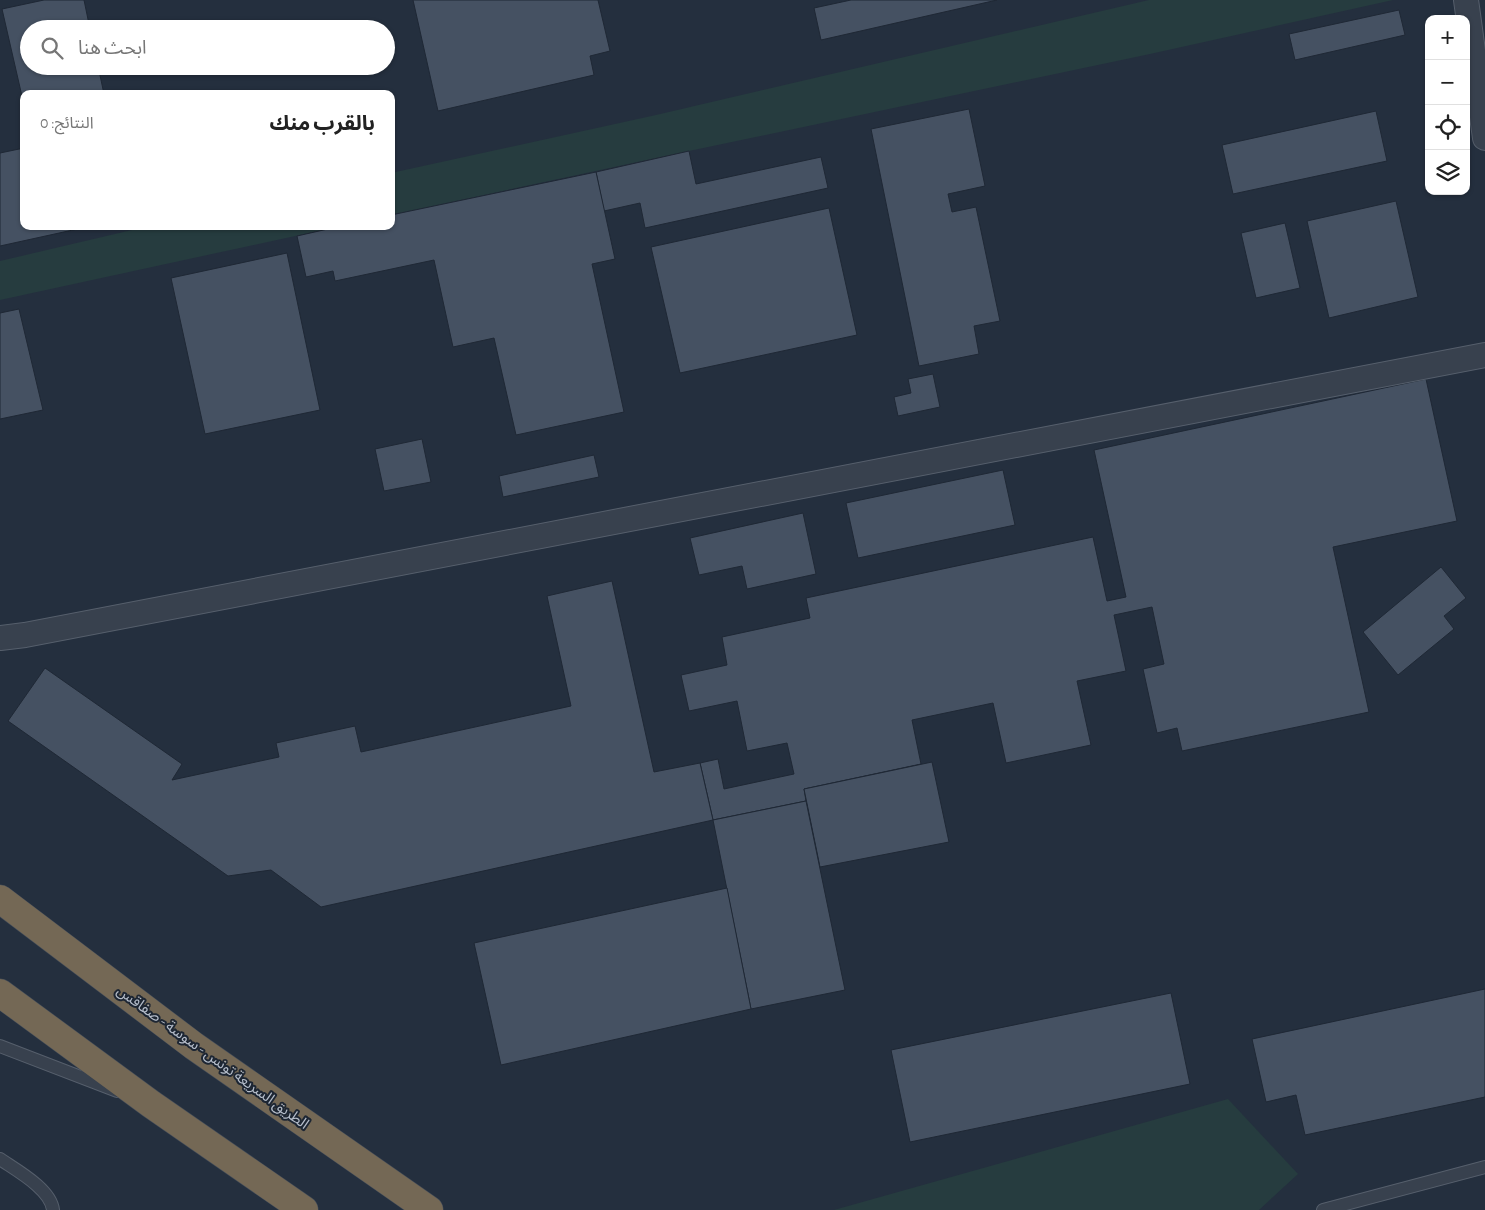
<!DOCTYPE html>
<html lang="ar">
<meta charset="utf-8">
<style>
:root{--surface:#fff;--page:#f2f2f2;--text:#222;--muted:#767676;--line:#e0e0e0}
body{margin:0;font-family:"Alegreya Sans","Noto Sans Arabic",sans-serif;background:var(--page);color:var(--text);direction:rtl}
.controls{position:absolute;right:15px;top:15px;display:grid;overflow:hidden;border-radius:10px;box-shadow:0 1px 4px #0004}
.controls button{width:45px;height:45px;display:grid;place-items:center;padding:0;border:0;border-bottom:1px solid var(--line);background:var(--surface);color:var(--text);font:25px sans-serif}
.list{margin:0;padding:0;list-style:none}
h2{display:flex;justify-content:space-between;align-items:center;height:65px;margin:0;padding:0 20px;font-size:21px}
h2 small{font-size:16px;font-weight:400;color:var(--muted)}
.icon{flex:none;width:28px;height:28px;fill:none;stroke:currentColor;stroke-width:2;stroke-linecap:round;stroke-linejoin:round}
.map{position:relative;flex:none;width:1485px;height:1210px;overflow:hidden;direction:ltr}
.search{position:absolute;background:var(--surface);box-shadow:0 1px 4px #0004;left:20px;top:20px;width:375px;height:55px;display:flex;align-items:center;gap:12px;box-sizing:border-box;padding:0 18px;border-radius:28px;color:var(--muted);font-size:19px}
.panel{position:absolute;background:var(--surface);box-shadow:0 1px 4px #0004;left:20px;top:90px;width:375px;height:140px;border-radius:10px;direction:rtl}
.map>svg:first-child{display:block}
.green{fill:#263c3f}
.building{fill:#455162;stroke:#1f2835}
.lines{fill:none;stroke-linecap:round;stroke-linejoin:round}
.service-casing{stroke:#565f6c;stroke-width:14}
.minor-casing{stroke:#565f6c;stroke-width:26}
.motorway-casing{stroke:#434c59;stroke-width:29}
.service{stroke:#38414e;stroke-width:12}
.minor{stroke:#38414e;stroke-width:24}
.motorway{stroke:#746855;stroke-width:28}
.labels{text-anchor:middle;stroke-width:4;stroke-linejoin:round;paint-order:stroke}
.street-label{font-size:15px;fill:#b4bcc9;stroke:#1d2633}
</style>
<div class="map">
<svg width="1485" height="1210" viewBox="0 0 1485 1210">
<rect width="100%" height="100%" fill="#242f3e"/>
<g class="green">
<path d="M 1149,0 L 1393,0 L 1150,54 L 689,151 L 391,215 L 391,173 L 656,115 Z"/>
<path d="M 149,226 L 341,226 L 0,300 L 0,261 Z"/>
<path d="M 1228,1099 L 1298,1174 L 1259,1210 L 834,1210 Z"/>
</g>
<g class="building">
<path d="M 44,0 L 84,0 L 90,29 L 29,29 L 29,66 L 98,66 L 104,94 L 24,94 L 24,105 L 2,9 Z"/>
<path d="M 413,0 L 598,0 L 610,51 L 590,56 L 594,75 L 438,111 Z"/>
<path d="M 851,0 L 997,0 L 821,40 L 814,8 Z"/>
<path d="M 1399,10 L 1405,35 L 1295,60 L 1289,34 Z"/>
<path d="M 969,109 L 985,186 L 948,194 L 952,212 L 976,207 L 1000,321 L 974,326 L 979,354 L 919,366 L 871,129 Z"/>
<path d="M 1376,111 L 1387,161 L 1233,194 L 1222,145 Z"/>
<path d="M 24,148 L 24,226 L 91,226 L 0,246 L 0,153 Z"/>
<path d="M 689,151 L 696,184 L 821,157 L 828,188 L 645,228 L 640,203 L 604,211 L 596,172 Z"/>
<path d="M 596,172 L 615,259 L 592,264 L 624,412 L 516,435 L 494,338 L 453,347 L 434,260 L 335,281 L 333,271 L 306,277 L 297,236 L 341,226 L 391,226 L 391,215 Z"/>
<path d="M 1396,201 L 1418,297 L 1329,318 L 1307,221 Z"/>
<path d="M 829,208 L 857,335 L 680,373 L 651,247 Z"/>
<path d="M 1285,223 L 1300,288 L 1256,298 L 1241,233 Z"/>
<path d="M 287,253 L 320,410 L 205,434 L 171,278 Z"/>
<path d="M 19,309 L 43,410 L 0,419 L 0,313 Z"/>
<path d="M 933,374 L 940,407 L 898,416 L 894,397 L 911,393 L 908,379 Z"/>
<path d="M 1426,379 L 1457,521 L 1333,547 L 1369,712 L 1182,751 L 1177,728 L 1157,733 L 1143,669 L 1164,664 L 1152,607 L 1114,615 L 1126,671 L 1077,681 L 1091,745 L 1006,763 L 993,703 L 912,720 L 921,764 L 804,789 L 806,801 L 713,820 L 700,763 L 718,759 L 724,789 L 794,774 L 787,743 L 747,751 L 737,701 L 689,711 L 681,675 L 727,665 L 722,637 L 810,618 L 806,598 L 1093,537 L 1107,601 L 1126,597 L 1094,450 Z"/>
<path d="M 422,439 L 431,482 L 384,491 L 375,449 Z"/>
<path d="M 594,455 L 599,477 L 503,497 L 499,476 Z"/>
<path d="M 1003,470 L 1015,525 L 858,558 L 846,503 Z"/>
<path d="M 803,513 L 816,574 L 747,589 L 742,566 L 699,575 L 690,538 Z"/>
<path d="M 1441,567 L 1466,598 L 1444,616 L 1454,629 L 1398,675 L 1363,632 Z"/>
<path d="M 612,581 L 654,772 L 700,763 L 713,820 L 321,907 L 271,870 L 228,876 L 8,721 L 45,668 L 182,764 L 172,780 L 279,757 L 276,743 L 355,726 L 361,752 L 571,706 L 547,596 Z"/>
<path d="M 932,762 L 949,842 L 820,867 L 804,789 Z"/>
<path d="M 806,801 L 845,990 L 751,1009 L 713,820 Z"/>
<path d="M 727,888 L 751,1009 L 501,1065 L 474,943 Z"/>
<path d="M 1485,989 L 1485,1097 L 1305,1135 L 1296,1095 L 1266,1102 L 1252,1039 Z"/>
<path d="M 1171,993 L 1190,1084 L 910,1142 L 891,1050 Z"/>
</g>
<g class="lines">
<defs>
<g id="service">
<path d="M 0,1046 L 117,1091"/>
<path d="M 0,1159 C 16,1170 51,1189 53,1210"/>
<path d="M 1323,1210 L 1485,1167"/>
</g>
<g id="minor">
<path d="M 1466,0 L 1485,138"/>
<path d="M 0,638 L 25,635 L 1485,355"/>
</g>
<g id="motorway">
<path d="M 0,899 L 194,1046 L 429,1210"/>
<path d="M 0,993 L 151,1104 L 304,1210"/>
</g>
</defs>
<use href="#service" class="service-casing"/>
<use href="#minor" class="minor-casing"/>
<use href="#motorway" class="motorway-casing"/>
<use href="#service" class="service"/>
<use href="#minor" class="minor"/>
<use href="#motorway" class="motorway"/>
</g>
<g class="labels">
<g class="street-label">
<text transform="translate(213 1057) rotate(36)" y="5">الطريق السريعة تونس - سوسة - صفاقس</text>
</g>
</g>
</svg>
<div class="controls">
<button>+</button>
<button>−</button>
<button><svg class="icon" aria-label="locate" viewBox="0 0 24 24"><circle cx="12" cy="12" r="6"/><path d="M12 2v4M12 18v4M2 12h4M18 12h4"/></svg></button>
<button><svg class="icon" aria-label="layers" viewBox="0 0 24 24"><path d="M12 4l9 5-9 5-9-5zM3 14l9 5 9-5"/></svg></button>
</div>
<div class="search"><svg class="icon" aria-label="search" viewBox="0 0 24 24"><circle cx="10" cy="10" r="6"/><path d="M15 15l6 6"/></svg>ابحث هنا</div>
<section class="panel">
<h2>بالقرب منك<small>النتائج: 0</small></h2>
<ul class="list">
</ul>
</section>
</div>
